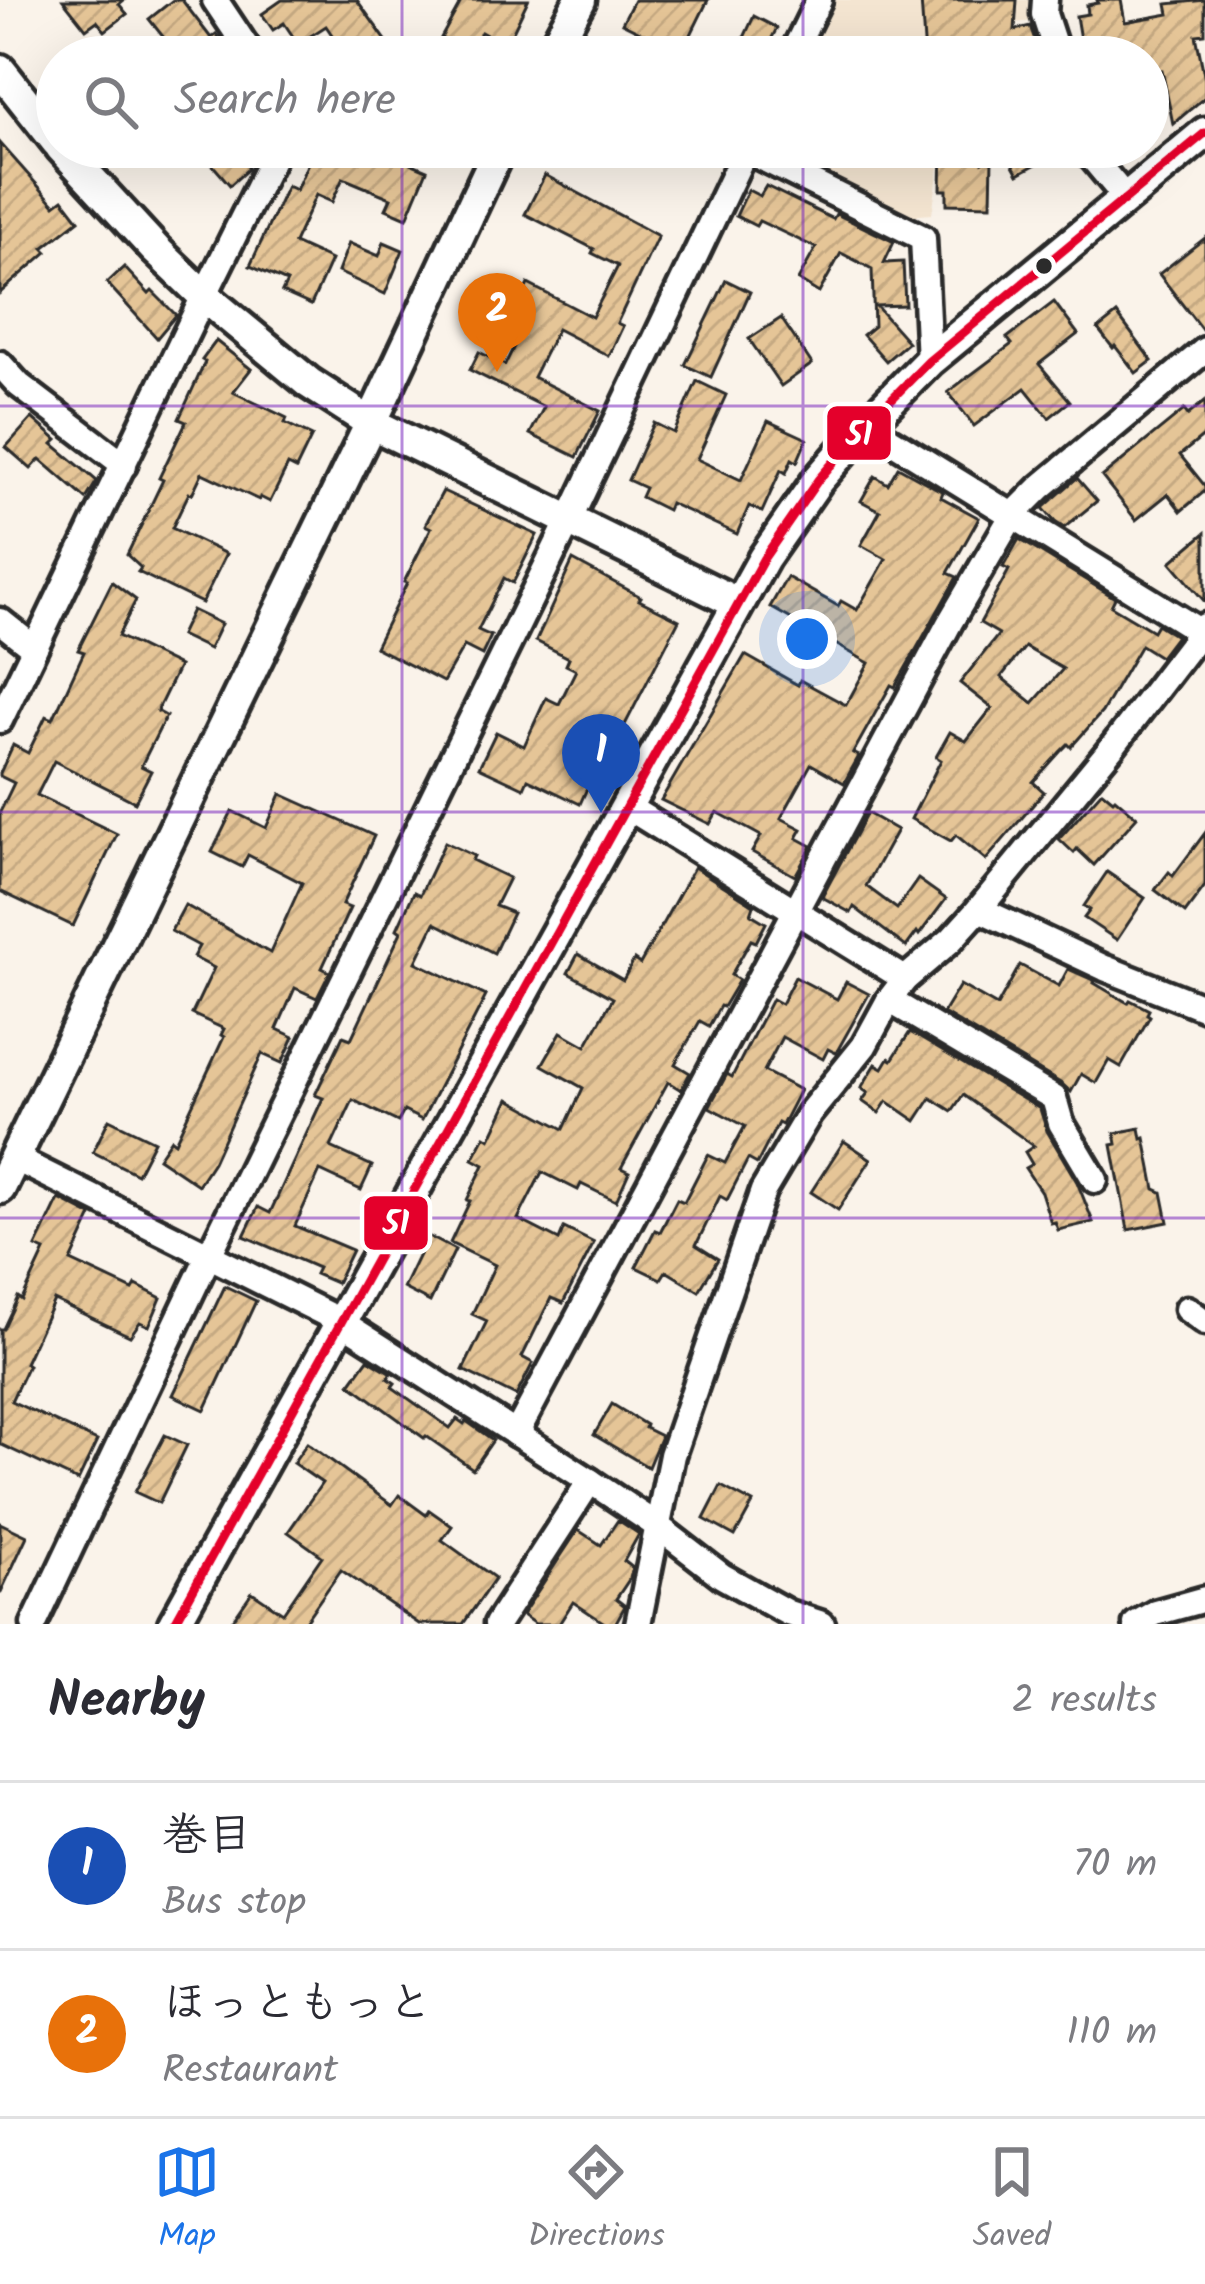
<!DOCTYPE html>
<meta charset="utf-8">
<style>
:root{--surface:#fff;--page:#f7f7f7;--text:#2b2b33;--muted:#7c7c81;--line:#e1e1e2;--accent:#1a73e8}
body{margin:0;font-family:Kalam,"Klee One",sans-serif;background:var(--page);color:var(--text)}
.you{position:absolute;left:807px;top:639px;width:42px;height:42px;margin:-30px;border:9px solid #fff;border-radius:50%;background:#1a73e8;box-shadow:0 0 0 18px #1a73e833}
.badge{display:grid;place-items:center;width:78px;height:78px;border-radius:50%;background:var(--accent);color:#fff;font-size:39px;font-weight:700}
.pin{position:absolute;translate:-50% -99px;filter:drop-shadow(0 3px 6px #0008)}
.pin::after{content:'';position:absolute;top:63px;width:42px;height:36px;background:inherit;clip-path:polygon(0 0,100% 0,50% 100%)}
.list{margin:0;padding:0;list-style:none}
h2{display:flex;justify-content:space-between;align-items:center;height:156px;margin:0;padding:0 48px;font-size:51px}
h2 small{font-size:39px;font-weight:400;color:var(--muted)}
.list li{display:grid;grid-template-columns:78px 1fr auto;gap:36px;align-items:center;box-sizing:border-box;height:168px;padding:0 48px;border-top:3px solid var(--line)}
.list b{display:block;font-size:45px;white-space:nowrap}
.list p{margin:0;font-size:39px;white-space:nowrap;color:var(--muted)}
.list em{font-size:39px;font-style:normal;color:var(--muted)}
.icon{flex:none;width:66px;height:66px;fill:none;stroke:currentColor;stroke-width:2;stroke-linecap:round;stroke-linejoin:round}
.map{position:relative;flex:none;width:1205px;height:1624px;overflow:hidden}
.search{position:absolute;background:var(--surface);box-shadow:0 12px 48px #0002;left:36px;right:36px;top:36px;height:132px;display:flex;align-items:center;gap:30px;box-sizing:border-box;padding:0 42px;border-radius:66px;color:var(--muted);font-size:45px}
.sheet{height:492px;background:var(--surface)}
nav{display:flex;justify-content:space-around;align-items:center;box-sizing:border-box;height:168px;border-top:3px solid var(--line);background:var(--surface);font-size:33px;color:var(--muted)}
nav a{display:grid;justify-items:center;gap:6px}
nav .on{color:var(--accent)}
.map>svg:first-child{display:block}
.built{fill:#f4e5d1}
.building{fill:url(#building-hatch);stroke:#2b2b2b;stroke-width:3;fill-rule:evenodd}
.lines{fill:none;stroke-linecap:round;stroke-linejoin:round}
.minor-casing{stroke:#2b2b2b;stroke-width:33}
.tertiary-casing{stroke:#2b2b2b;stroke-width:39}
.minor{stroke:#fff;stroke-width:24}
.tertiary{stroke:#fff;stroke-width:30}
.bus-1-casing{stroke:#fff;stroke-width:18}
.bus-1{stroke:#e4002b;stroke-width:9}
.grid{fill:none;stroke:#7b2cbf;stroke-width:3;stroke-opacity:0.55}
.bus-dot{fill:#2b2b2b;stroke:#fff;stroke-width:4.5}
.line-badge{stroke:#fff;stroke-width:4.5}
.badge-label{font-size:33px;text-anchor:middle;font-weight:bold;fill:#fff}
</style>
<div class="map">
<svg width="1205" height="1624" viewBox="0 0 1205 1624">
<defs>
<pattern id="building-hatch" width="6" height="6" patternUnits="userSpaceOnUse" patternTransform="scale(3)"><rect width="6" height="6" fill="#e5c597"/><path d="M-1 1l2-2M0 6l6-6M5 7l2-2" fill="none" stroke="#c5a982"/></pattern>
</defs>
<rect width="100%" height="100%" fill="#faf3ea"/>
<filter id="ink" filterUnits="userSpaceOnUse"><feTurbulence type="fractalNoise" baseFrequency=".00833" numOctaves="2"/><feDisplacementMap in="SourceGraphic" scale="24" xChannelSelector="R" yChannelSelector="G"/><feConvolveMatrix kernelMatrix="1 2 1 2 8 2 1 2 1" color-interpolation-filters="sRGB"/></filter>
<g filter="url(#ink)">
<g class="built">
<path d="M 828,0 L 1036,0 L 1034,21 L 976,27 L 980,57 L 801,57 Z"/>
<path d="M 770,147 L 994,147 L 995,156 L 940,161 L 932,214 L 909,216 Z"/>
</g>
<g class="building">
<path d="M 63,0 L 124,0 L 119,4 L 127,14 L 105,31 L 97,21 L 86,29 Z"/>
<path d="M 173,0 L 182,0 L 211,38 L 216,34 L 233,57 L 179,57 L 149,19 Z"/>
<path d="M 282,0 L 357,0 L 398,57 L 347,57 L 326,26 L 298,44 L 284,23 L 273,30 L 262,14 Z"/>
<path d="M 462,0 L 528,0 L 506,46 L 481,32 L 469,54 L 441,38 Z"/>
<path d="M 634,0 L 708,0 L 680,57 L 635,57 L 646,35 L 622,23 Z"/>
<path d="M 921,0 L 1017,0 L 1015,30 L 1030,26 L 1041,57 L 925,57 Z"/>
<path d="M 1097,0 L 1121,0 L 1125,22 L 1169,14 L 1167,4 L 1205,0 L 1205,34 L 1196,35 L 1205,80 L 1205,97 L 1173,124 L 1162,70 L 1148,72 L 1148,57 L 1083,57 L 1076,16 L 1088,14 L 1087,5 L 1098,3 Z"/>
<path d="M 754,16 L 777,28 L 762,57 L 735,57 Z"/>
<path d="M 0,143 L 55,205 L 63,199 L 79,220 L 43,248 L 47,252 L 0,293 Z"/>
<path d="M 197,147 L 231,147 L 249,168 L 230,185 Z"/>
<path d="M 315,147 L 417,147 L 410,163 L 427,170 L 407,218 L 386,209 L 391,198 L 343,178 L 332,202 L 316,195 L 294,243 L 331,260 L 311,305 L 282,292 L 287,282 L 250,266 L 287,186 L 296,190 Z"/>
<path d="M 942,147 L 982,147 L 983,162 L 992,157 L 991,205 L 947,204 L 947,190 L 941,190 Z"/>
<path d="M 1003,147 L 1068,147 L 1018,174 Z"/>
<path d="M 545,175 L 658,236 L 617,323 L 623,326 L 609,356 L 557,329 L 533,377 L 600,411 L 577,457 L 530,434 L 544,407 L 470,370 L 479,352 L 505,365 L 527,320 L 514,313 L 528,284 L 592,317 L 618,266 L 592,253 L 594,249 L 525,214 Z"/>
<path d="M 766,186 L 833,219 L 836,214 L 894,242 L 884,263 L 903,262 L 905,305 L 876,306 L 908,342 L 886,361 L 863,335 L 874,326 L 872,269 L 841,253 L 819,293 L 798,280 L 816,248 L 759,221 L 756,226 L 736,216 L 748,190 L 760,196 Z"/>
<path d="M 1205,238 L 1205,334 L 1159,274 Z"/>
<path d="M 384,242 L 403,250 L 385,294 L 338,272 L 349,243 L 379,256 Z"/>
<path d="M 124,267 L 149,294 L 152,291 L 176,315 L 157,338 L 107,283 Z"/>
<path d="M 726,280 L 750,292 L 711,377 L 685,365 Z"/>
<path d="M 1054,302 L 1078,334 L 1039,364 L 1070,401 L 1049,418 L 1025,388 L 974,426 L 948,392 L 1012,344 L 1007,338 Z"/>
<path d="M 1117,314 L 1152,361 L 1136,373 L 1115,346 L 1113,348 L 1098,329 Z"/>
<path d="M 781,318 L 812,364 L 781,386 L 749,339 Z"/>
<path d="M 216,341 L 251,369 L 233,392 L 287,418 L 285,423 L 312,436 L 296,469 L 288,465 L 270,502 L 260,497 L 259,500 L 202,473 L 192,494 L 189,493 L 172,528 L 226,554 L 202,603 L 138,572 L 141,568 L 127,555 L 163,480 L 159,478 L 186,422 L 179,419 L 205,362 L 202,360 Z"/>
<path d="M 697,381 L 726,395 L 697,459 L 741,480 L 768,421 L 807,439 L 797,462 L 792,459 L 786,473 L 781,470 L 762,512 L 749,506 L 737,534 L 670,503 L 667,510 L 641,497 L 645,488 L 628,480 L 654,423 L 674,433 Z"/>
<path d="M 1205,401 L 1205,435 L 1180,455 L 1205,486 L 1205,491 L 1181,511 L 1168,494 L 1136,520 L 1102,477 L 1184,410 L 1188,415 Z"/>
<path d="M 32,418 L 57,440 L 53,444 L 97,481 L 86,499 L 40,459 L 31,469 L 6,447 Z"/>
<path d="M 898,467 L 943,492 L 941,497 L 979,518 L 948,573 L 957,577 L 895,687 L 891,685 L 853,753 L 859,756 L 844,783 L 811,764 L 781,818 L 802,829 L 797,838 L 812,846 L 795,876 L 752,852 L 761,836 L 717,812 L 710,824 L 661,800 L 745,655 L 798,685 L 800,680 L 846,705 L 869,663 L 770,607 L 787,577 L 838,606 L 841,601 L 857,610 L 886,559 L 861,545 L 880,511 L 861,501 L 875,476 L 888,484 Z"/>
<path d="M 1077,478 L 1097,501 L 1064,528 L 1055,522 L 1043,508 Z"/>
<path d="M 443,491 L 537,535 L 513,583 L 504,578 L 478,630 L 491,636 L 482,655 L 464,646 L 443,682 L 375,647 L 407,583 L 404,582 L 431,528 L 425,525 Z"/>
<path d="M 1205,533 L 1205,602 L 1171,562 Z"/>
<path d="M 1019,539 L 1115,598 L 1111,606 L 1153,631 L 1157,624 L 1176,636 L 1160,657 L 1141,645 L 1102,712 L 1071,747 L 1068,744 L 1060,752 L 1033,782 L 1044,792 L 986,860 L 956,835 L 951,841 L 911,819 L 941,760 L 936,757 L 950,732 L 966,741 L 992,708 L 960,683 L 999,634 L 980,623 L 1009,570 L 1003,567 ZM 1025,647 L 1063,669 L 1033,703 L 1001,677 Z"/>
<path d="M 573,560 L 641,597 L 639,600 L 679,620 L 593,787 L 589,784 L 580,804 L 528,779 L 524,788 L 479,767 L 496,732 L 524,746 L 546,698 L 559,704 L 576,670 L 566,665 L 569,658 L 536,641 Z"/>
<path d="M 112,582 L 136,600 L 118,636 L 179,666 L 157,711 L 166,716 L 141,766 L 151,771 L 135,802 L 54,761 L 37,795 L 117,834 L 73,926 L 0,891 L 0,812 L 14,783 L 0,776 L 0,773 L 13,745 L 28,753 L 46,716 L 53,719 L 84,652 L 78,650 Z"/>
<path d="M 192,610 L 221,624 L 209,649 L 180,635 Z"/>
<path d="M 1102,791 L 1113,800 L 1115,798 L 1137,817 L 1094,865 L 1077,849 L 1074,853 L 1059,839 Z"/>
<path d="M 281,794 L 374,836 L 342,905 L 350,908 L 322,968 L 330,972 L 317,998 L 295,988 L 277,1029 L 294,1037 L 282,1063 L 262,1054 L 213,1162 L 198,1185 L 158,1158 L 171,1139 L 175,1142 L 224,1037 L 221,1035 L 224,1029 L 192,1014 L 214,968 L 193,957 L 199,946 L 171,931 L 185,905 L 270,953 L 302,883 L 248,855 L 242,867 L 212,852 L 232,811 L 266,828 Z"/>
<path d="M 867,813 L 897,830 L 866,886 L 897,909 L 918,879 L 946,899 L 919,935 L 917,932 L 906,947 L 854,907 L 851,913 L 822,897 Z"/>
<path d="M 1205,833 L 1205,886 L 1185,913 L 1155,890 L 1169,872 L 1173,876 Z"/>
<path d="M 445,842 L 474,856 L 472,860 L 509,878 L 495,906 L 513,913 L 494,953 L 435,923 L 416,962 L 486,996 L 422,1120 L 404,1111 L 398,1122 L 353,1100 L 331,1147 L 372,1166 L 361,1190 L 320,1171 L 295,1226 L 352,1250 L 336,1283 L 315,1274 L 318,1268 L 244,1236 L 258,1207 L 270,1213 L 323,1098 L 315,1095 L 343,1036 L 351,1039 L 401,932 L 397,929 L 414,892 L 420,895 Z"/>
<path d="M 694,867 L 754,905 L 751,914 L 766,923 L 756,942 L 751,940 L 731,975 L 739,980 L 723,1007 L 720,1006 L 709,1026 L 700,1021 L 675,1064 L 690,1073 L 681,1090 L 668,1082 L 621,1168 L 629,1172 L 616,1201 L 581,1184 L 578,1190 L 542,1172 L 518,1219 L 559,1240 L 564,1228 L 594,1243 L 563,1303 L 551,1298 L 522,1357 L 533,1363 L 516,1396 L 463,1370 L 487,1321 L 472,1314 L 495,1265 L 450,1243 L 470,1201 L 467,1200 L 484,1165 L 473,1159 L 485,1136 L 490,1139 L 509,1099 L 564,1129 L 583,1088 L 542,1065 L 561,1032 L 586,1046 L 613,998 L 568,973 L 578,954 L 623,980 L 634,960 L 640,964 Z"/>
<path d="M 1107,872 L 1145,898 L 1117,940 L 1084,918 L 1090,910 L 1084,906 Z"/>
<path d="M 1020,965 L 1059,986 L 1068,969 L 1095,981 L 1094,983 L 1128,1003 L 1130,1000 L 1149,1010 L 1147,1014 L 1150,1016 L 1121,1067 L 1109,1060 L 1096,1083 L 1081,1074 L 1071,1092 L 1062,1084 L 943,1013 L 960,985 L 997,1006 Z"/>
<path d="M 795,977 L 837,999 L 846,982 L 869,994 L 836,1053 L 828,1049 L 823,1059 L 782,1037 L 764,1071 L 800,1090 L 782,1125 L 778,1123 L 757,1164 L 748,1159 L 727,1200 L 720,1196 L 696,1245 L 718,1259 L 699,1291 L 666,1271 L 661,1279 L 636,1267 L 655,1230 L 660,1232 L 677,1199 L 684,1202 L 708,1155 L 725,1163 L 745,1126 L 709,1107 L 727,1074 L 732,1077 L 772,999 L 781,1004 Z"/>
<path d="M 910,1032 L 1040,1109 L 1047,1131 L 1077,1182 L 1093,1222 L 1058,1230 L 1055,1222 L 1051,1223 L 1041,1192 L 1025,1168 L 1032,1164 L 1025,1152 L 1034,1146 L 963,1095 L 952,1111 L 931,1098 L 916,1121 L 887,1101 L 879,1113 L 862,1101 L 868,1093 L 861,1088 L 876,1064 L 883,1068 L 889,1058 L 892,1060 Z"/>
<path d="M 109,1119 L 154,1141 L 137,1174 L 93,1152 Z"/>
<path d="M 1140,1128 L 1142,1139 L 1145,1138 L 1155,1189 L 1162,1192 L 1168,1222 L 1128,1230 L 1112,1145 L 1117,1144 L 1115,1133 Z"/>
<path d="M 844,1141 L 871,1159 L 838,1210 L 811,1192 Z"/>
<path d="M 59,1199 L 92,1216 L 71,1261 L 133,1290 L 136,1285 L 161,1298 L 149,1326 L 140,1322 L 130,1336 L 54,1300 L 25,1363 L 28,1365 L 11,1401 L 97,1441 L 78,1481 L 0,1444 L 0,1329 L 3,1329 L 18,1297 L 22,1300 L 45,1251 L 36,1247 Z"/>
<path d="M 428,1236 L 455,1250 L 430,1302 L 403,1288 Z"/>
<path d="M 225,1286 L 256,1301 L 205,1410 L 173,1395 Z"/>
<path d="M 368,1359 L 391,1373 L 388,1378 L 395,1383 L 392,1387 L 450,1428 L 457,1419 L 464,1424 L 466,1421 L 493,1440 L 473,1469 L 426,1436 L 424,1438 L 350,1384 Z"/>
<path d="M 612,1404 L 646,1425 L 645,1428 L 661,1436 L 648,1467 L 594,1435 Z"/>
<path d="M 165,1435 L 187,1445 L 159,1503 L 135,1492 Z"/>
<path d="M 307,1443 L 392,1505 L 399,1495 L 426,1515 L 429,1510 L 452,1526 L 442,1540 L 495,1578 L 463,1624 L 419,1624 L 341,1570 L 303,1624 L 230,1624 L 252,1592 L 283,1613 L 322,1556 L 288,1532 L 322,1483 L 293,1463 Z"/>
<path d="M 721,1486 L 753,1503 L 735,1536 L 704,1519 Z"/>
<path d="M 618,1520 L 639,1534 L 624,1561 L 633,1568 L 630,1578 L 616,1599 L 625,1606 L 615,1624 L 606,1624 L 573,1602 L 559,1624 L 535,1624 L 522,1615 L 578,1530 L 601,1545 Z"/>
<path d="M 0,1523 L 27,1536 L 0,1594 Z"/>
</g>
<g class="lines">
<defs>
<g id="minor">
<path d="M 215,0 L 253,57"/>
<path d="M 1045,0 L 1044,14 L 1058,57"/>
<path d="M 791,57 L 819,0"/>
<path d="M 1087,147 L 1089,154 L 1125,197"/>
<path d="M 746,150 L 923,238 L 929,361"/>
<path d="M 0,364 L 19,385 L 124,465"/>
<path d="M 866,425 L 1201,632"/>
<path d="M 0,621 L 34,648"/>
<path d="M 0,720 L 204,296 L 278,147"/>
<path d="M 626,806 L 905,979"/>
<path d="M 979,909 L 1105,968 L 1205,1008"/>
<path d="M 889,1000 L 1054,1098 L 1061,1123 L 1095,1180"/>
<path d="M 14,1158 L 340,1321 L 590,1481 L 656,1525 L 722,1576 L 788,1613 L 822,1624"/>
<path d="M 1187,1309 L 1205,1322"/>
<path d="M 516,1434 L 950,622 L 1012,516 L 1041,487 L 1205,350"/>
<path d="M 34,1624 L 209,1255 L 576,506 L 747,147"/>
<path d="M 497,1624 L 590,1481"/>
<path d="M 638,1624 L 672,1455 L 763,1191 L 809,1114 L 864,1046 L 889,1000 L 905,979 L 951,940 L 979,909 L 1113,746 L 1205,626"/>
<path d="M 1136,1624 L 1155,1613 L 1205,1599"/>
</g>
<g id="tertiary">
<path d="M 549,57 L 580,0"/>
<path d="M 0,70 L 57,142"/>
<path d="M 61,147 L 156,250 L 204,296 L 309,383 L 371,423 L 737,603"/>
<path d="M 0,1188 L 371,423 L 500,147"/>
<path d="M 174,1624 L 764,558 L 818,480 L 866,425 L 929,361 L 1205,133"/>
</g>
</defs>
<use href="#minor" class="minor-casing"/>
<use href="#tertiary" class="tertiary-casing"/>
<use href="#minor" class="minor"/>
<use href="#tertiary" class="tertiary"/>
<defs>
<path id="bus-1" d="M 174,1624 L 764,558 L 818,480 L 866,425 L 929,361 L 1205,133"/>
</defs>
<use href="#bus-1" class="bus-1-casing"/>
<use href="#bus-1" class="bus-1"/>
</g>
</g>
<path class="grid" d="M 402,0 L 402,57M 803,0 L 803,57M 402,147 L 402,1624M 803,147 L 803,1624M 0,406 L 1205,406M 0,812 L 1205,812M 0,1218 L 1205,1218"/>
<circle class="bus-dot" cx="1044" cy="266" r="10"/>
<g class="line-badge">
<rect x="825" y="404" width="68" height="58" rx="12" fill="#e4002b"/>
<rect x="362" y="1194" width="68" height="58" rx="12" fill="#e4002b"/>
</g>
<g class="badge-label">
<text x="859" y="445">51</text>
<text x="396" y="1234">51</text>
</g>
</svg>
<div class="you"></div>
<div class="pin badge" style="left:601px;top:813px;background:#1a4fb4">1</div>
<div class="pin badge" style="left:497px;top:372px;background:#e8710a">2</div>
<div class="search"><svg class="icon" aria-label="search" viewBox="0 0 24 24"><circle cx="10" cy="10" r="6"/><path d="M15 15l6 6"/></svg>Search here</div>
</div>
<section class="sheet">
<h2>Nearby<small>2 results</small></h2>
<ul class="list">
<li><span class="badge" style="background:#1a4fb4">1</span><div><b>巻目</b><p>Bus stop</p></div><em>70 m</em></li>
<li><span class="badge" style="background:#e8710a">2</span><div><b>ほっともっと</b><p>Restaurant</p></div><em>110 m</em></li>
</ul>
</section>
<nav>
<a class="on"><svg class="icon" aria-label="map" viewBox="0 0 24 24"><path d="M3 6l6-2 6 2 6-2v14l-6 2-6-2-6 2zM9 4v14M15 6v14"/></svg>Map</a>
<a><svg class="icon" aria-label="directions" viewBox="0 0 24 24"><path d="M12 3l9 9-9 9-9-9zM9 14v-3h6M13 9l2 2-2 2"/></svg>Directions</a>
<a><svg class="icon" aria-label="saved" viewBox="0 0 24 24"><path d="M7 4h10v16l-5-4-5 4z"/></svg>Saved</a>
</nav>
